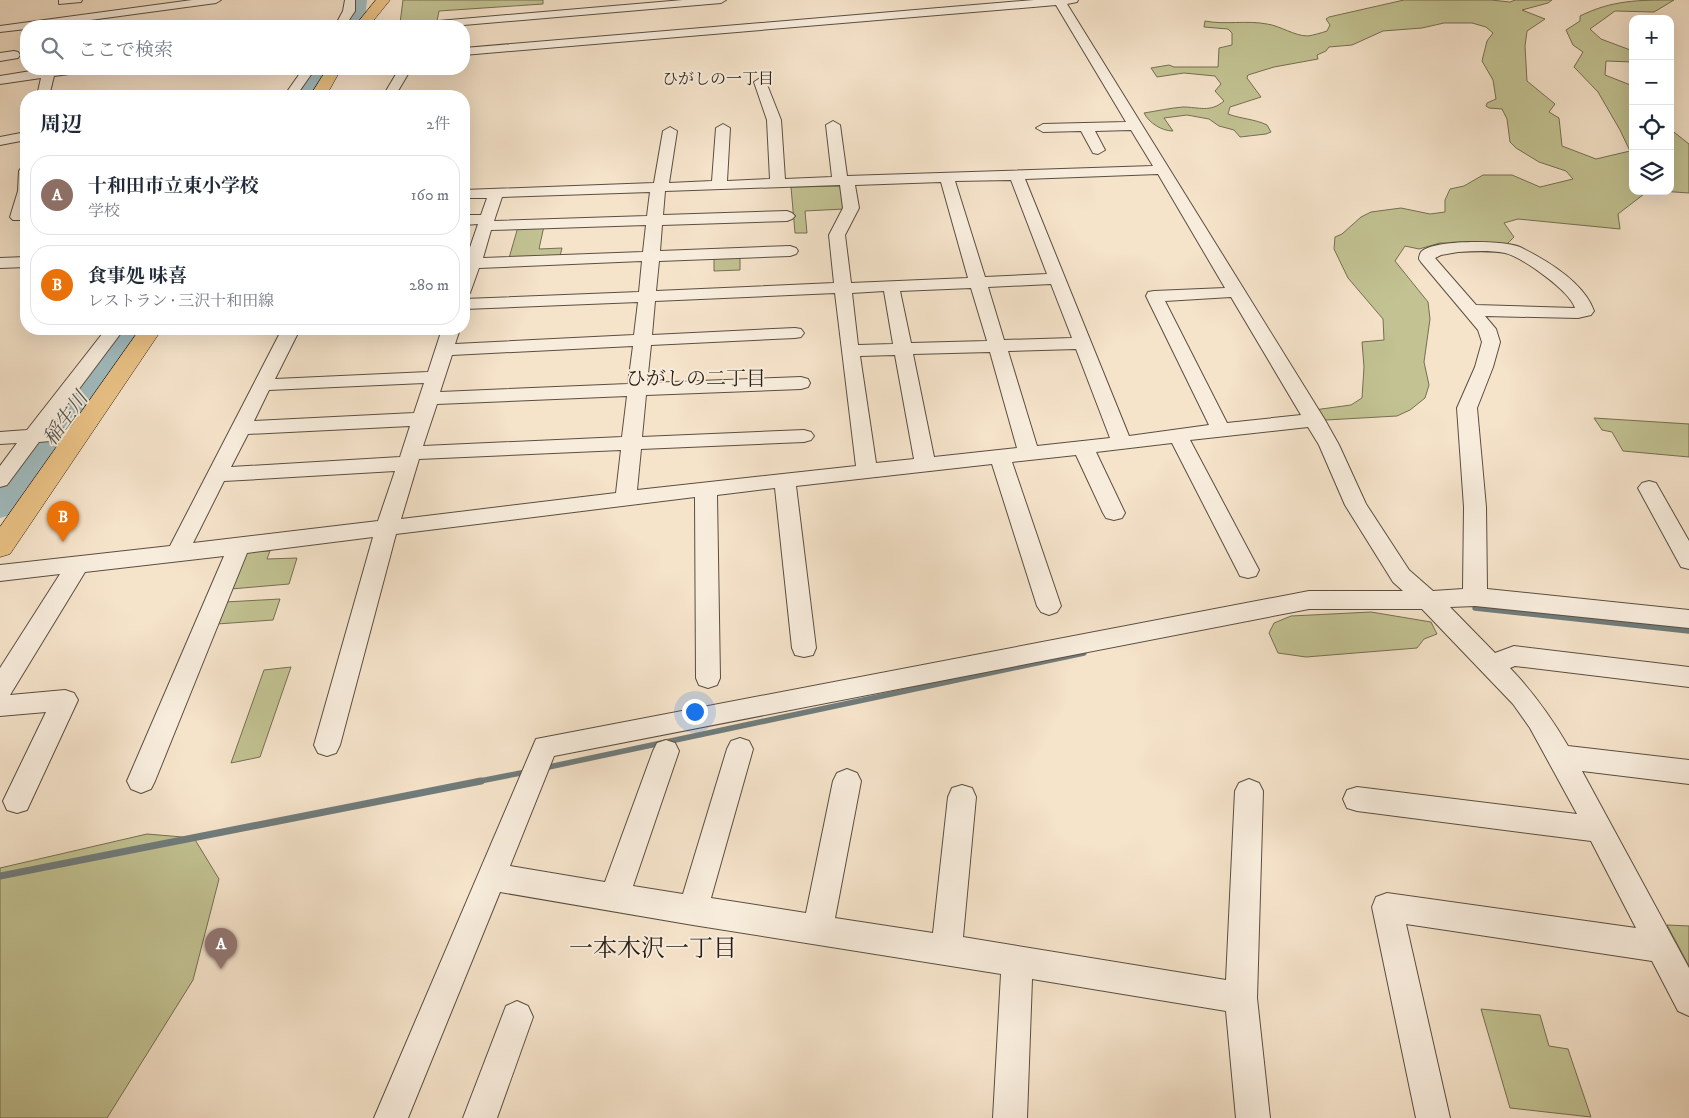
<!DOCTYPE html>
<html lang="ja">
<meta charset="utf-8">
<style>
:root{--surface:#fff;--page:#f6f6f7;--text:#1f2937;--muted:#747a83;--line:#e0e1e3;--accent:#8f2418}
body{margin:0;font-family:"IM FELL DW Pica","Noto Serif JP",serif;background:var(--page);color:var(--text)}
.controls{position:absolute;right:15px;top:15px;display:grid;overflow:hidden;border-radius:10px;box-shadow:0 5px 20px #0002}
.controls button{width:45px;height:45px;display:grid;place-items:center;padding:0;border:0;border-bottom:1px solid var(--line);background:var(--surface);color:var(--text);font:25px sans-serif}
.you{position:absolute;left:694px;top:711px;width:18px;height:18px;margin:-12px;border:4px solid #fff;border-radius:50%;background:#1a73e8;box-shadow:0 0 0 8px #1a73e833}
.badge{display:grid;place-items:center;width:32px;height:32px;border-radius:50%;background:var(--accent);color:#fff;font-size:16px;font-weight:700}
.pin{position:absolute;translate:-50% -41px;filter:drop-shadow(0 1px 2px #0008)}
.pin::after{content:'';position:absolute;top:26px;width:18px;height:15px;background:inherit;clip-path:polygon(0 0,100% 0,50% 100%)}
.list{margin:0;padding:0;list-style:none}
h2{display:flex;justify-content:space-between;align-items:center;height:65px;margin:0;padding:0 20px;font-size:21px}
h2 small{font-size:16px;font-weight:400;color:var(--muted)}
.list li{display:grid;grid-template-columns:32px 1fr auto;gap:15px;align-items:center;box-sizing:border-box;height:80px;margin:0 10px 10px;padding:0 10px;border:1px solid var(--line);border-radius:20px}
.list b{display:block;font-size:19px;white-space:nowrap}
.list p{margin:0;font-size:16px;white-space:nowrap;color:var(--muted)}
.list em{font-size:16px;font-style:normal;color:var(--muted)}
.icon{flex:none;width:28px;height:28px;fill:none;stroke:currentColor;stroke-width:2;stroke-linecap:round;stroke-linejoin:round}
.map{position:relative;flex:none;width:1689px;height:1118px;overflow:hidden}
.search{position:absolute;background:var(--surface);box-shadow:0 5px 20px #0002;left:20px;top:20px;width:450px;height:55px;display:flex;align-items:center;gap:12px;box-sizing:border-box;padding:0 18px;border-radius:20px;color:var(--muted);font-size:19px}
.panel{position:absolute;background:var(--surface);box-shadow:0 5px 20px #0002;left:20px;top:90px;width:450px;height:245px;border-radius:20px}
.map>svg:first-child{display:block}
.green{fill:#c2c292;stroke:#756f52}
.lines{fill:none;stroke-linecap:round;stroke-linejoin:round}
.stream-far1{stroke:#707c7b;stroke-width:5.5}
.stream{stroke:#707c7b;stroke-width:7}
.river{fill:#a0bcc0;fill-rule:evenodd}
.minor-casing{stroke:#5b4e41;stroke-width:2}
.major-casing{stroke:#281c13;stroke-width:1}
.minor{fill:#f8eddd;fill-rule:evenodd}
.major{fill:#eac285;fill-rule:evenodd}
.labels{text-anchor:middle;stroke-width:4;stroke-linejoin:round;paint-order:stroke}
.far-neighbourhood-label{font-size:16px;fill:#281c13;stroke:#f8eddd}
.neighbourhood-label{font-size:20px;fill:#281c13;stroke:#f8eddd}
.water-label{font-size:20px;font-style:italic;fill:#525450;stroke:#f8eddd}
.near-neighbourhood-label{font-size:24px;fill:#281c13;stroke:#f8eddd}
</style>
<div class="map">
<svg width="1689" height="1118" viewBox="0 0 1689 1118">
<rect width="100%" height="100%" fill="#f5e3ca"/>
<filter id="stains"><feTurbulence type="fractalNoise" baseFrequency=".004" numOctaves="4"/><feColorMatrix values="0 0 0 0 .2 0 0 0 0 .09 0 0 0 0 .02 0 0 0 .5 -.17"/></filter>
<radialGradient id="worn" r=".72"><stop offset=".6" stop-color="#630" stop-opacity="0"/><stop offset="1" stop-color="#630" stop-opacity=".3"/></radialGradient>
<g class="green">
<path d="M 403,0 L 543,0 L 543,4 L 439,11 L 437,21 L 400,23 Z"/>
<path d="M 1404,0 L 1491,0 L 1510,2 L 1515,0 L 1552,0 L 1548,3 L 1522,10 L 1545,19 L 1527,31 L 1525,46 L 1527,81 L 1555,104 L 1549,112 L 1559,118 L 1562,146 L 1596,159 L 1630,151 L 1620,130 L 1598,92 L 1574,67 L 1583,52 L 1573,45 L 1566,30 L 1580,21 L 1580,16 C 1612,0 1639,0 1674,0 L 1654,12 L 1615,11 L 1590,29 L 1601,39 L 1633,51 L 1633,62 L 1606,61 L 1605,75 L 1633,86 L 1633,191 L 1648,191 L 1618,214 L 1620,229 L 1518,219 L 1504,223 L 1514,237 L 1507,244 L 1440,243 L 1419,249 L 1405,246 L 1395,261 L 1428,302 L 1430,319 L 1424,362 L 1429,385 L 1425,398 L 1410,410 L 1397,416 L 1326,420 L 1314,410 L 1351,405 L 1362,398 L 1364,367 L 1362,342 L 1384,340 L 1383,319 L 1348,278 L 1334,249 L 1335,237 L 1342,234 L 1361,217 L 1371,212 L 1401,208 L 1430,214 L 1445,212 L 1445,200 L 1450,189 L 1464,186 L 1483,175 L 1512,175 L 1540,187 L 1573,179 L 1566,171 L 1539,162 L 1516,148 L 1510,142 L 1507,119 L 1502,109 L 1489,108 L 1486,106 L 1487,103 L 1496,99 L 1493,80 L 1482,61 L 1487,41 L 1493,33 L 1486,27 L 1472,23 L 1444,23 L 1422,28 L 1383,31 L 1352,45 L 1329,47 L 1326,51 L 1317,55 L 1318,59 L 1274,67 L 1248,75 L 1247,78 L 1261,97 L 1230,107 L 1228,114 C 1241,119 1255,119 1267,125 L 1271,132 L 1266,134 L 1240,137 L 1234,130 L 1219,126 L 1209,119 L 1187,115 L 1164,118 L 1173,131 C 1162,131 1149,123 1144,113 C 1157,111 1170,108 1183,107 C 1199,107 1210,113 1224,101 L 1215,91 L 1221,84 L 1215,76 L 1184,73 L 1157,77 L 1151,68 L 1169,65 L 1174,67 L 1218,67 L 1219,48 L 1232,45 L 1232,33 L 1228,29 L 1204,27 L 1205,21 C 1225,25 1246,20 1267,24 C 1281,26 1294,36 1308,36 C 1314,35 1321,33 1327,31 L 1330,25 L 1326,19 L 1329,17 Z"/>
<path d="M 1670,129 L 1689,144 L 1689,193 L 1660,191 L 1670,191 Z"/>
<path d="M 843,186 L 844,209 L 805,211 L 807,233 L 795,233 L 791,187 Z"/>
<path d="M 544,226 L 539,249 L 562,248 L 560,256 L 509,258 L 518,227 Z"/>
<path d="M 714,256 L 740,256 L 740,270 L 714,271 Z"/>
<path d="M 1594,418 L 1689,424 L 1689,457 L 1623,451 L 1612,432 L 1602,430 Z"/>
<path d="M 270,551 L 267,559 L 297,558 L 289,584 L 231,589 L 246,552 Z"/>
<path d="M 280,599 L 273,620 L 217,624 L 225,602 Z"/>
<path d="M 1371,612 L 1431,622 L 1437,634 L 1424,639 L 1417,648 L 1306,657 L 1278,653 L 1269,633 L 1274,623 L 1291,616 Z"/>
<path d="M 291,667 L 260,757 L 231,763 L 264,670 Z"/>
<path d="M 147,834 L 194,838 L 219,879 L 193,980 L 107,1118 L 0,1118 L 0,868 Z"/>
<path d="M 1667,925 L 1689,926 L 1689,966 Z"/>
<path d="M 1481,1009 L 1540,1015 L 1549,1046 L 1568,1049 L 1591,1117 L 1510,1108 Z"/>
</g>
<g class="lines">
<g class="stream-far1">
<path d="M 1475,608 L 1689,631"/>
<path d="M 544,768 L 1084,653"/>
<path d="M 475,782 L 526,772"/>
</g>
<path class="stream" d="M 0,876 L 481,781"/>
<g class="river">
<path d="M 353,0 L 367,0 L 365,17 L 359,26 L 345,26 L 351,17 Z"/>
<path d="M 314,69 L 330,69 L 310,96 L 293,96 Z"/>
<path d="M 118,329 L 142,329 L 10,515 L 0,518 L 0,488 Z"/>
</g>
<defs>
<g id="minor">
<path d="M 59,0 L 82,0 L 81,2 L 59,4 Z"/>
<path d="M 192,0 L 221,0 L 216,3 L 46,26 L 26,26 L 26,29 L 0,32 L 0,26 Z"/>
<path d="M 345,0 L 355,0 L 355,11 L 345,26 L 335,26 L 343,11 Z"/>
<path d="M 683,0 L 726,0 L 721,3 L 452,26 L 409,26 L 415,23 Z"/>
<path d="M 1034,0 L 1078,0 L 1077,2 L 1067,4 L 1325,420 L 1339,445 L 1366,504 L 1409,570 L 1433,591 L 1463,589 L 1464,507 L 1457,408 L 1475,367 L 1482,342 L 1478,330 L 1421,262 L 1419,259 C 1419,256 1420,254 1421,252 C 1433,239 1504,240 1520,247 C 1546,260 1584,282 1594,311 L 1591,315 L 1578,318 L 1485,316 L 1496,329 L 1500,342 L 1493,367 L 1477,408 L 1486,507 L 1487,589 L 1689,610 L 1689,628 L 1475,606 L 1450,607 L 1495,653 L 1514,646 L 1689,667 L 1689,687 L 1515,666 L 1510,668 C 1533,692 1551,717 1568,746 L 1689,760 L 1689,784 L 1582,771 L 1689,968 L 1689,1016 L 1678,1011 L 1652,961 L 1406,924 L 1450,1118 L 1416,1118 L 1372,907 L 1376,897 L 1387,893 L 1636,928 L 1591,841 L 1357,811 L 1347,808 L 1343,799 L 1347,790 L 1357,787 L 1577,814 L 1530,728 L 1513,704 L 1422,609 L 1309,609 L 554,756 L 510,866 L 605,882 L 653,751 L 657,743 L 666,740 L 675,743 L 679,751 L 633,886 L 683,894 L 727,749 L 731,741 L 740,738 L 749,741 L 753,749 L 711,898 L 806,913 L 833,781 L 837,773 L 847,769 L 857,773 L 861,781 L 835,918 L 933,933 L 948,797 L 952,788 L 962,785 L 972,788 L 976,797 L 963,937 L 1226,980 L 1235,791 L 1239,783 L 1249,779 L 1259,783 L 1263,791 L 1257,998 L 1270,1118 L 1236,1118 L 1226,1011 L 1032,979 L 1027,1118 L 993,1118 L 1001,974 L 693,925 L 500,892 L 408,1118 L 374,1118 L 536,739 L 1309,591 L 1403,591 L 1393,582 L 1345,505 L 1319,445 L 1308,427 L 1190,440 L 1259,570 L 1256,576 L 1248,578 L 1240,576 L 1237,570 L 1172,443 L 1096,452 L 1125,513 L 1122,518 L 1114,520 L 1106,518 L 1103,513 L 1076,455 L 1012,462 L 1061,606 L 1057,612 L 1049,615 L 1041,612 L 1037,606 L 992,464 L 796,486 L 816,648 L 813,655 L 804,657 L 795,655 L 792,648 L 775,488 L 717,495 L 720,678 L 717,685 L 708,688 L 699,685 L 696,678 L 695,497 L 396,534 L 340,745 L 336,753 L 327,756 L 318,753 L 314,745 L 373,537 L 247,553 L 155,781 L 151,789 L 141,793 L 131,789 L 127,781 L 224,556 L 85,572 L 10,695 L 65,690 L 74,693 L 78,700 L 27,810 L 17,813 L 7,810 L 3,801 L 46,712 L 0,716 L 0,668 L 60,574 L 0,581 L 0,565 L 170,546 L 282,329 L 300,329 L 275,379 L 428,372 L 442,329 L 460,329 L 455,344 L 634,335 L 638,302 L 464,309 L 464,299 L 639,292 L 642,261 L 479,268 L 470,293 L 464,294 L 464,265 L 478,224 L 464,225 L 464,215 L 481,215 L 487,198 L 464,198 L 464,190 L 654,183 L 663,131 L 670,127 L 677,131 L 669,183 L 712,181 L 716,128 L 723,124 L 730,128 L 727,181 L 770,179 L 767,120 L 754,82 L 760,78 L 766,82 L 781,120 L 785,179 L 832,177 L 826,125 L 833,121 L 840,125 L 847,176 L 1153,166 L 1131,130 L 1095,131 L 1105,150 L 1098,154 L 1093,153 L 1081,131 L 1043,132 L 1036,128 L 1043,124 L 1126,122 L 1056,5 L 464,55 L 464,48 ZM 1158,174 L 1225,288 L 1154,291 L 1148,292 L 1146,296 L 1209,425 L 1129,436 L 1025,179 ZM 1011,180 L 1047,274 L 985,277 L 955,181 ZM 941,182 L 968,278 L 851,283 L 845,235 L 859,208 L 855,185 ZM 840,185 L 843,208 L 829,235 L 834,283 L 656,291 L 659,261 L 790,256 L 796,254 L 798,251 L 796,248 L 790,246 L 660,251 L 662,225 L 787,221 L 792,219 L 795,216 L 792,213 L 787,211 L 663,215 L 665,191 ZM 650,192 L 647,216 L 494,221 L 502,197 ZM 646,225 L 643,252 L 483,258 L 491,230 ZM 1458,252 C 1474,251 1490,250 1505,253 C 1522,257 1570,291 1575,308 L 1476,305 L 1435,258 L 1441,255 ZM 1051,284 L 1072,338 L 1004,340 L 988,287 ZM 971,288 L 987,341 L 911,343 L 900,291 ZM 884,291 L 893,344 L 858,345 L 852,293 ZM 835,293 L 856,466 L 637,490 L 641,449 L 804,442 L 811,440 L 814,436 L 811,432 L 804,430 L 642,437 L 646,395 L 801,389 L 808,387 L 810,383 L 808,379 L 801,377 L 647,383 L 651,345 L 795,338 L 801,337 L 804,333 L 801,329 L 795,328 L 652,335 L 655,301 ZM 1231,297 L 1301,415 L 1227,423 L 1165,301 ZM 633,346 L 628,384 L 440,392 L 452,355 ZM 1076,349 L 1110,438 L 1037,446 L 1008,351 ZM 990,352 L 1017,448 L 934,457 L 913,354 ZM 895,355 L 914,459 L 876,463 L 860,356 ZM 424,383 L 414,413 L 254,421 L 269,390 ZM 627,396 L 622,437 L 423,446 L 437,404 ZM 410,426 L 400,457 L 231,467 L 248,434 ZM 621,450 L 616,493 L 401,519 L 419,459 ZM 395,471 L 378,521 L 193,543 L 224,481 Z"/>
<path d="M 14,51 L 18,52 L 20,55 L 18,58 L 0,61 L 0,53 Z"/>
<path d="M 43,69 L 83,69 L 77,73 L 54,76 L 49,96 L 37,96 L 41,78 L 0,84 L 0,76 Z"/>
<path d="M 303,69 L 315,69 L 296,96 L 284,96 Z"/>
<path d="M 399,69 L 411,69 L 395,96 L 383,96 Z"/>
<path d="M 26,132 L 26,140 L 0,145 L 0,137 Z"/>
<path d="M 26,167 L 26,215 L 23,220 L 13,220 L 10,217 L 18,191 L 19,171 L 21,168 Z"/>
<path d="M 26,257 L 26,267 L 0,268 L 0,258 Z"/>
<path d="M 106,329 L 124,329 L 49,429 L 78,428 L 85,430 L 88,434 L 85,438 L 39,442 L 7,485 L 0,487 L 0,466 L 17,443 L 0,444 L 0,432 L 27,430 Z"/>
<path d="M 1649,481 L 1656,483 L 1689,541 L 1689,569 L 1681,567 L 1638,488 L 1642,483 Z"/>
<path d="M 517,1001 L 528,1006 L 533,1017 L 497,1118 L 463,1118 L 506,1006 Z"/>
</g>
<g id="major">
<path d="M 376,0 L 390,0 L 369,26 L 355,26 Z"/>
<path d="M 327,69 L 341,69 L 326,96 L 310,96 Z"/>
<path d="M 140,329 L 162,329 L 10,554 L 0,557 L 0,527 Z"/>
</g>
</defs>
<use href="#minor" class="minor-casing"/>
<use href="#major" class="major-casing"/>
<use href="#minor" class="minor"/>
<use href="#major" class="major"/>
</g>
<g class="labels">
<g class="far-neighbourhood-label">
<text x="718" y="84">ひがしの一丁目</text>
</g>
<g class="neighbourhood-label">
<text x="696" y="385">ひがしの二丁目</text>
</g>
<g class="water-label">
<text transform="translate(65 418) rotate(-54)" y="7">稲生川</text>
</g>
<g class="near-neighbourhood-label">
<text x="653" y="956">一本木沢一丁目</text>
</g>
</g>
<rect width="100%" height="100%" filter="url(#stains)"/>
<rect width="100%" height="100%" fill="url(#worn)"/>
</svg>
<div class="controls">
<button>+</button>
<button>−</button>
<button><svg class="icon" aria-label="locate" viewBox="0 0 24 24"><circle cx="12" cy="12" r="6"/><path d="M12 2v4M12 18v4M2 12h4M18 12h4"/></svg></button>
<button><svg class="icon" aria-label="layers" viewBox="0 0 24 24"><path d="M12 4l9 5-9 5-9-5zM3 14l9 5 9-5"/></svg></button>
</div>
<div class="you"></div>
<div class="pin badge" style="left:221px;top:969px;background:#8d6e63">A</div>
<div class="pin badge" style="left:63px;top:542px;background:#e8710a">B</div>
<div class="search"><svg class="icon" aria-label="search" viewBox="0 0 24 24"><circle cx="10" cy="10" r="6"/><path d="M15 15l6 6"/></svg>ここで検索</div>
<section class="panel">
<h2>周辺<small>2件</small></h2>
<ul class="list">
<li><span class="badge" style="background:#8d6e63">A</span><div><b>十和田市立東小学校</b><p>学校</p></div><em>160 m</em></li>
<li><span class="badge" style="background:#e8710a">B</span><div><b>食事処 味喜</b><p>レストラン · 三沢十和田線</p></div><em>280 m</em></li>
</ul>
</section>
</div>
